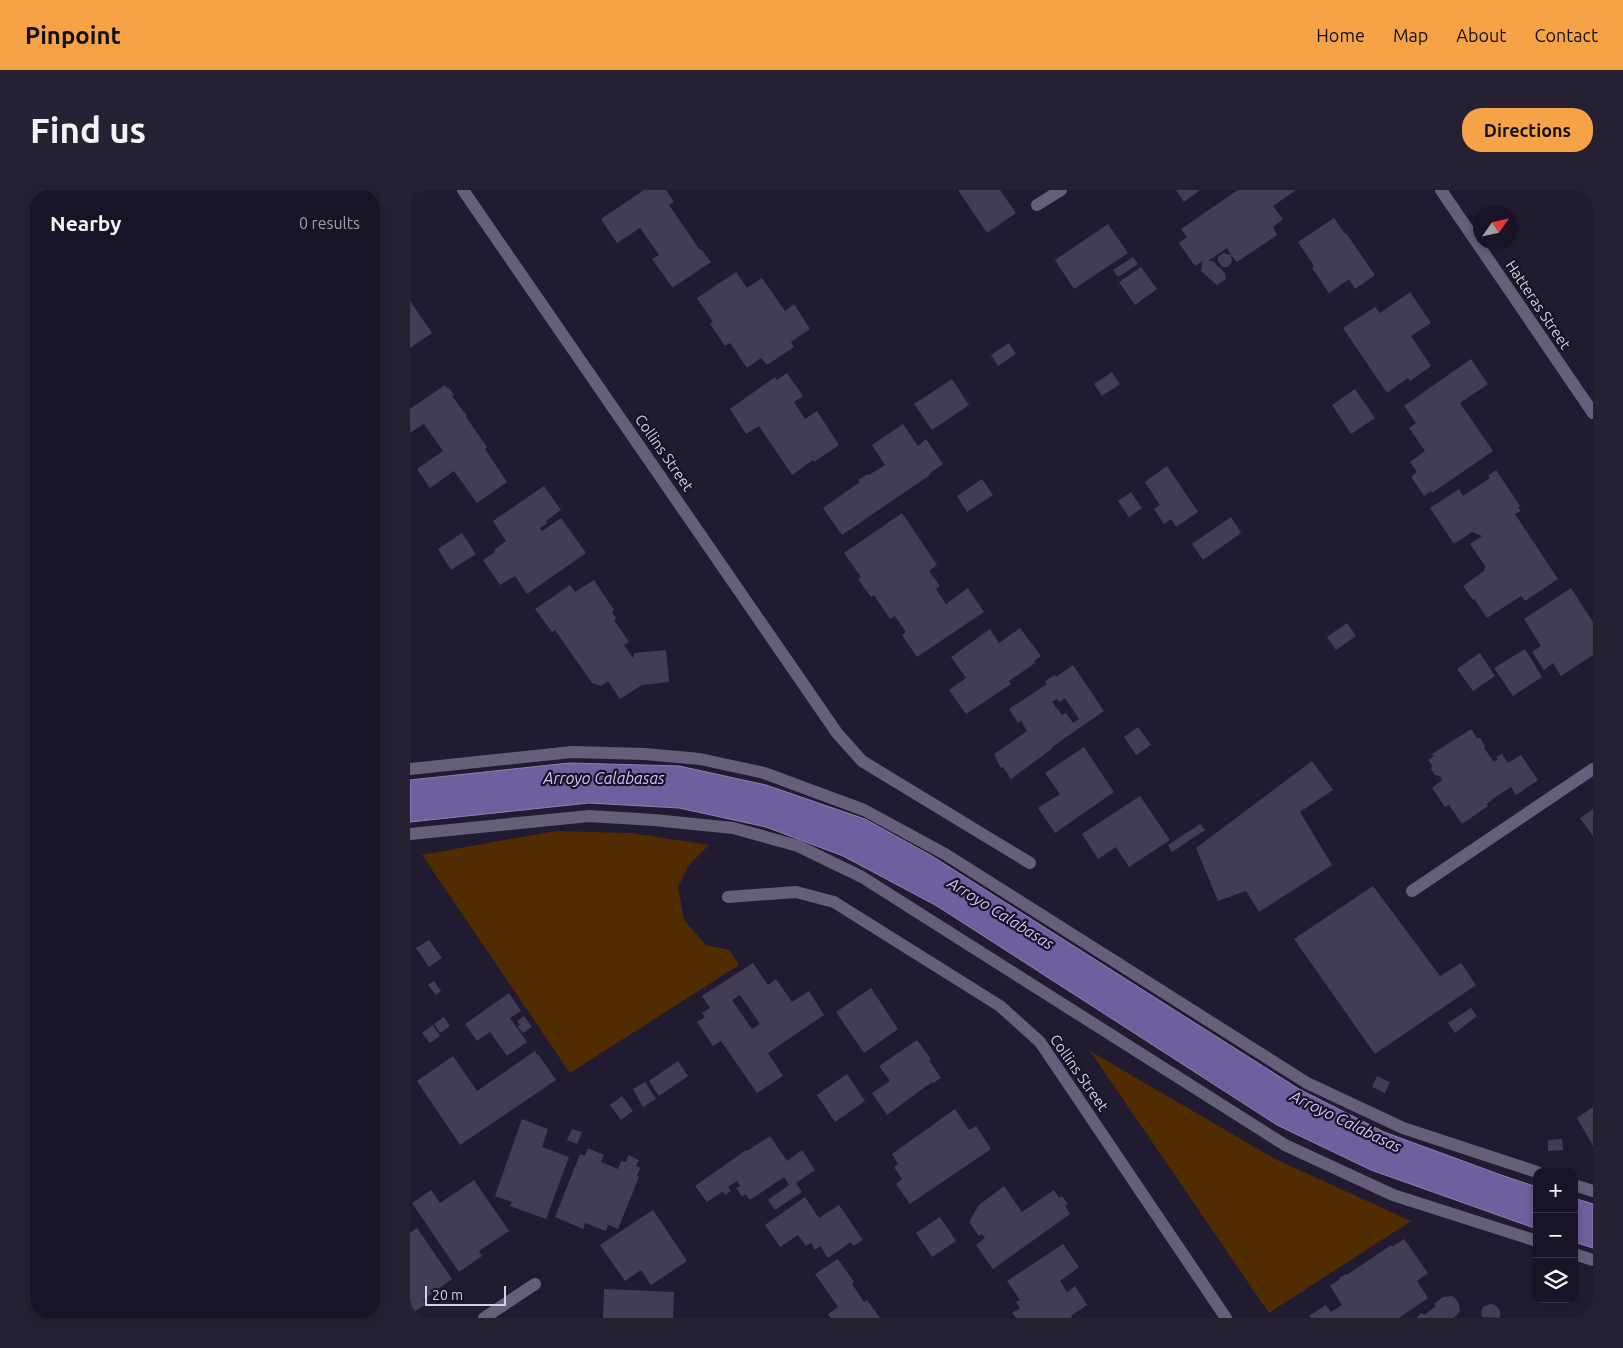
<!DOCTYPE html>
<meta charset="utf-8">
<style>
:root{--surface:#191425;--page:#262132;--text:#f1f3f6;--muted:#9f9ea7;--line:#373342;--accent:#f6a246}
body{margin:0;font-family:Ubuntu,sans-serif;background:var(--page);color:var(--text)}
.controls{position:absolute;right:15px;bottom:15px;display:grid;overflow:hidden;border-radius:10px;box-shadow:0 2px 8px #0003}
.controls button{width:45px;height:45px;display:grid;place-items:center;padding:0;border:0;border-bottom:1px solid var(--line);background:var(--surface);color:var(--text);font:25px sans-serif}
.compass{position:absolute;left:1063px;top:15px;width:45px;height:45px;border-radius:50%;background:var(--surface);box-shadow:0 2px 8px #0003;rotate:56deg}
.scale{position:absolute;left:15px;bottom:12px;width:81px;box-sizing:border-box;padding-left:5px;border:2px solid #d3d0df;border-top:0;font-size:14px;line-height:18px;white-space:nowrap;color:#d3d0df;-webkit-text-stroke:4px #181227;paint-order:stroke}
.list{margin:0;padding:0;list-style:none}
h2{display:flex;justify-content:space-between;align-items:center;height:65px;margin:0;padding:0 20px;font-size:21px}
h2 small{font-size:16px;font-weight:400;color:var(--muted)}
.icon{flex:none;width:28px;height:28px;fill:none;stroke:currentColor;stroke-width:2;stroke-linecap:round;stroke-linejoin:round}
.map{position:relative;flex:none;width:1183px;height:1128px;overflow:hidden;border-radius:20px}
header{display:flex;align-items:center;gap:30px;box-sizing:border-box;height:70px;padding:0 25px;background:var(--accent);color:#111}
header strong{font-size:24px}
nav{display:flex;gap:28px;margin-inline-start:auto;font-size:18px}
.intro{display:flex;align-items:center;justify-content:space-between;box-sizing:border-box;height:120px;padding:0 30px}
h1{margin:0;font-size:35px}
.button{padding:12px 22px;border-radius:20px;background:var(--accent);color:#111;font-size:18px;font-weight:700}
main{display:flex;gap:30px;padding:0 30px}
aside{flex:1;background:var(--surface);border-radius:20px;box-shadow:0 2px 8px #0003}
.map>svg:first-child{display:block}
.green{fill:#502c00}
.water{fill:#705f9e;stroke:#8e81b2}
.building{fill:#423d55;fill-rule:evenodd}
.lines{fill:none;stroke-linecap:round;stroke-linejoin:round}
.minor{stroke:#655f79;stroke-width:12}
.labels{text-anchor:middle;stroke-width:4.5;stroke-linejoin:round;paint-order:stroke}
.street-label{font-size:15px;fill:#d3d0df;stroke:#181227}
.water-label{font-size:16px;font-style:italic;fill:#d2c5fc;stroke:#181227}
</style>
<header>
<strong>Pinpoint</strong>
<nav><a>Home</a><a>Map</a><a>About</a><a>Contact</a></nav>
</header>
<div class="intro"><h1>Find us</h1><a class="button">Directions</a></div>
<main>
<aside>
<h2>Nearby<small>0 results</small></h2>
<ul class="list">
</ul>
</aside>
<div class="map">
<svg width="1183" height="1128" viewBox="0 0 1183 1128">
<rect width="100%" height="100%" fill="#211b31"/>
<g class="green">
<path d="M 145,641 L 221,643 L 299,655 L 279,675 L 268,697 L 274,730 L 296,755 L 319,760 L 329,775 L 160,883 L 12,665 Z"/>
<path d="M 680,861 L 865,969 L 1001,1031 L 859,1123 Z"/>
</g>
<g class="water">
<path d="M 159,573 L 269,576 L 356,595 L 455,629 L 522,666 L 889,899 L 974,942 L 1091,985 L 1127,997 L 1127,1039 L 961,980 L 867,935 L 527,716 L 433,666 L 356,637 L 269,618 L 179,613 L 0,632 L 0,590 Z"/>
<path d="M 1164,1008 L 1183,1014 L 1183,1058 L 1164,1052 Z"/>
</g>
<g class="building">
<path d="M 234,0 L 256,0 L 264,12 L 259,15 L 290,60 L 291,59 L 301,72 L 265,96 L 262,97 L 242,69 L 249,65 L 230,38 L 207,53 L 191,29 Z"/>
<path d="M 548,0 L 590,0 L 606,23 L 577,43 Z"/>
<path d="M 766,0 L 790,0 L 774,12 Z"/>
<path d="M 828,0 L 886,0 L 863,16 L 873,29 L 863,37 L 867,45 L 827,72 L 821,65 L 822,72 L 818,77 L 812,77 L 808,71 L 808,67 L 813,63 L 821,65 L 817,58 L 798,71 L 803,71 L 815,83 L 816,89 L 807,95 L 791,81 L 793,71 L 785,76 L 769,53 L 777,47 L 771,39 Z"/>
<path d="M 924,28 L 935,44 L 936,43 L 965,85 L 945,99 L 939,89 L 919,103 L 902,78 L 904,76 L 888,52 Z"/>
<path d="M 698,34 L 718,63 L 664,99 L 645,70 Z"/>
<path d="M 723,67 L 728,74 L 708,87 L 703,80 Z"/>
<path d="M 731,77 L 747,99 L 725,115 L 709,92 Z"/>
<path d="M 326,82 L 337,98 L 352,88 L 375,121 L 384,114 L 400,139 L 381,152 L 384,157 L 357,175 L 351,168 L 337,178 L 320,153 L 315,156 L 300,134 L 303,132 L 287,108 Z"/>
<path d="M 1000,102 L 1021,133 L 1001,146 L 1021,176 L 1000,191 L 998,188 L 977,203 L 933,138 L 965,117 L 970,123 Z"/>
<path d="M 0,111 L 22,143 L 0,158 Z"/>
<path d="M 599,153 L 606,164 L 588,176 L 581,165 Z"/>
<path d="M 1061,169 L 1078,194 L 1050,213 L 1083,261 L 1022,303 L 1021,301 L 1014,306 L 1002,288 L 1002,286 L 1007,282 L 1000,272 L 1015,261 L 999,238 L 1006,233 L 994,216 Z"/>
<path d="M 702,182 L 710,194 L 692,206 L 684,194 Z"/>
<path d="M 377,183 L 393,206 L 384,212 L 395,229 L 407,221 L 429,255 L 404,272 L 403,270 L 382,285 L 349,236 L 336,244 L 320,219 L 365,187 L 367,190 Z"/>
<path d="M 542,189 L 559,215 L 522,240 L 504,214 Z"/>
<path d="M 35,195 L 37,198 L 38,197 L 44,205 L 42,206 L 57,226 L 56,227 L 77,257 L 75,259 L 97,292 L 67,313 L 44,281 L 20,298 L 7,279 L 33,261 L 14,234 L 0,243 L 0,219 Z"/>
<path d="M 945,199 L 965,228 L 941,244 L 922,215 Z"/>
<path d="M 493,234 L 508,256 L 516,249 L 533,274 L 519,284 L 520,285 L 432,345 L 413,318 L 450,292 L 448,290 L 458,284 L 459,285 L 475,275 L 462,255 Z"/>
<path d="M 757,276 L 788,322 L 766,337 L 761,329 L 754,334 L 744,319 L 750,315 L 735,292 Z"/>
<path d="M 1086,280 L 1110,316 L 1108,317 L 1111,321 L 1105,324 L 1148,389 L 1115,411 L 1111,406 L 1077,428 L 1064,409 L 1063,410 L 1053,396 L 1074,381 L 1075,376 L 1060,354 L 1072,346 L 1062,342 L 1044,354 L 1020,318 L 1049,299 L 1053,306 L 1080,288 L 1078,286 Z"/>
<path d="M 572,289 L 583,305 L 557,322 L 547,306 Z"/>
<path d="M 134,296 L 151,320 L 136,331 L 137,333 L 130,338 L 132,341 L 151,328 L 176,363 L 117,404 L 105,386 L 90,395 L 73,370 L 85,362 L 84,360 L 96,351 L 83,331 Z"/>
<path d="M 721,302 L 732,318 L 719,327 L 708,311 Z"/>
<path d="M 492,323 L 527,375 L 519,381 L 530,396 L 526,399 L 536,414 L 558,398 L 574,422 L 507,467 L 492,445 L 496,442 L 485,426 L 480,429 L 464,405 L 461,407 L 448,389 L 451,387 L 434,363 Z"/>
<path d="M 821,327 L 831,343 L 793,370 L 782,354 Z"/>
<path d="M 52,343 L 66,364 L 41,380 L 28,359 Z"/>
<path d="M 184,390 L 204,420 L 202,422 L 206,428 L 204,430 L 219,452 L 214,455 L 223,468 L 224,463 L 256,460 L 259,492 L 232,495 L 210,509 L 198,491 L 191,496 L 182,493 L 145,440 L 142,442 L 125,419 L 160,395 L 165,402 Z"/>
<path d="M 1161,398 L 1183,432 L 1183,465 L 1151,486 L 1143,473 L 1134,480 L 1122,462 L 1131,456 L 1114,429 Z"/>
<path d="M 937,433 L 946,446 L 926,460 L 917,447 Z"/>
<path d="M 610,438 L 631,466 L 624,471 L 625,473 L 599,491 L 601,494 L 556,524 L 539,500 L 556,488 L 541,467 L 580,439 L 589,453 Z"/>
<path d="M 1115,459 L 1132,487 L 1103,506 L 1084,478 Z"/>
<path d="M 1070,463 L 1085,486 L 1063,501 L 1047,479 Z"/>
<path d="M 663,475 L 694,521 L 642,557 L 643,558 L 601,589 L 593,577 L 591,578 L 584,564 L 617,541 L 611,531 L 608,533 L 599,519 L 637,494 L 635,491 L 645,485 L 646,487 ZM 655,508 L 669,529 L 663,533 L 656,523 L 652,525 L 642,512 L 647,509 L 650,512 Z"/>
<path d="M 728,537 L 741,555 L 726,565 L 714,547 Z"/>
<path d="M 1061,539 L 1067,548 L 1070,548 L 1075,556 L 1074,558 L 1084,572 L 1088,569 L 1086,567 L 1092,564 L 1098,573 L 1111,565 L 1128,590 L 1106,605 L 1101,597 L 1084,608 L 1077,614 L 1078,616 L 1052,634 L 1039,615 L 1035,617 L 1022,598 L 1032,590 L 1030,586 L 1025,585 L 1021,579 L 1022,575 L 1018,570 L 1024,566 L 1022,564 Z"/>
<path d="M 674,557 L 704,602 L 645,643 L 628,618 L 650,604 L 635,583 Z"/>
<path d="M 902,571 L 923,600 L 890,622 L 922,675 L 849,722 L 836,701 L 808,711 L 786,658 Z"/>
<path d="M 730,606 L 760,650 L 719,677 L 706,657 L 688,669 L 672,644 Z"/>
<path d="M 1183,619 L 1183,646 L 1170,628 Z"/>
<path d="M 790,634 L 795,640 L 762,662 L 758,655 Z"/>
<path d="M 963,696 L 1030,786 L 1051,773 L 1066,795 L 965,864 L 884,749 Z"/>
<path d="M 19,750 L 32,768 L 19,777 L 6,758 Z"/>
<path d="M 343,773 L 358,795 L 366,789 L 382,812 L 399,801 L 414,825 L 358,863 L 373,886 L 347,903 L 311,851 L 303,856 L 287,832 L 295,827 L 292,823 L 300,818 L 292,806 ZM 330,805 L 350,834 L 342,839 L 322,810 Z"/>
<path d="M 24,791 L 31,801 L 26,805 L 18,795 Z"/>
<path d="M 461,798 L 488,839 L 454,863 L 426,822 Z"/>
<path d="M 99,803 L 111,821 L 100,828 L 117,852 L 97,866 L 80,842 L 67,851 L 55,834 Z"/>
<path d="M 1061,818 L 1067,826 L 1045,843 L 1038,833 Z"/>
<path d="M 114,826 L 122,837 L 113,843 L 108,837 L 110,835 L 107,831 Z"/>
<path d="M 34,827 L 40,836 L 30,843 L 24,834 Z"/>
<path d="M 23,835 L 30,846 L 20,853 L 12,843 Z"/>
<path d="M 507,850 L 521,869 L 519,870 L 531,888 L 523,893 L 522,892 L 477,925 L 462,903 L 480,891 L 469,876 Z"/>
<path d="M 125,861 L 127,865 L 128,864 L 146,890 L 50,955 L 7,891 L 43,866 L 67,901 Z"/>
<path d="M 268,871 L 278,886 L 249,906 L 239,891 Z"/>
<path d="M 437,884 L 455,911 L 425,932 L 407,905 Z"/>
<path d="M 967,886 L 980,892 L 975,903 L 962,897 Z"/>
<path d="M 235,892 L 246,909 L 233,917 L 223,899 Z"/>
<path d="M 212,906 L 223,921 L 211,930 L 200,915 Z"/>
<path d="M 1183,917 L 1183,956 L 1167,928 Z"/>
<path d="M 545,919 L 559,940 L 566,936 L 581,959 L 500,1014 L 486,994 L 492,989 L 484,977 L 488,974 L 482,964 Z"/>
<path d="M 112,929 L 138,939 L 132,957 L 159,967 L 136,1029 L 100,1016 L 102,1012 L 85,1006 Z"/>
<path d="M 162,939 L 172,942 L 167,954 L 157,950 Z"/>
<path d="M 360,946 L 377,971 L 392,960 L 405,980 L 386,993 L 392,1002 L 365,1020 L 358,1010 L 379,995 L 374,987 L 340,1010 L 335,1004 L 332,1007 L 326,998 L 330,996 L 327,991 L 318,997 L 321,1001 L 315,1005 L 313,1001 L 297,1012 L 285,996 L 336,960 L 337,961 Z"/>
<path d="M 1152,949 L 1153,960 L 1138,961 L 1138,950 Z"/>
<path d="M 178,958 L 194,965 L 191,972 L 208,979 L 211,971 L 216,972 L 218,965 L 229,970 L 226,976 L 230,978 L 227,986 L 229,987 L 208,1039 L 198,1035 L 196,1041 L 175,1033 L 173,1039 L 145,1027 L 170,964 L 175,966 Z"/>
<path d="M 64,990 L 99,1041 L 69,1061 L 72,1066 L 49,1082 L 2,1013 L 21,1000 L 30,1013 Z"/>
<path d="M 594,996 L 612,1022 L 644,1000 L 649,1008 L 652,1006 L 658,1014 L 655,1016 L 660,1024 L 583,1079 L 566,1055 L 575,1048 L 572,1044 L 569,1046 L 559,1032 L 569,1015 Z"/>
<path d="M 395,1007 L 409,1028 L 429,1015 L 453,1050 L 443,1056 L 441,1052 L 418,1068 L 410,1056 L 405,1060 L 401,1053 L 396,1056 L 388,1045 L 370,1057 L 355,1035 Z"/>
<path d="M 243,1020 L 277,1071 L 241,1095 L 231,1080 L 215,1091 L 190,1055 Z"/>
<path d="M 530,1027 L 546,1051 L 522,1067 L 506,1043 Z"/>
<path d="M 7,1038 L 42,1089 L 13,1110 L 16,1114 L 0,1125 L 0,1043 Z"/>
<path d="M 994,1049 L 1018,1083 L 1007,1091 L 1018,1108 L 989,1128 L 901,1128 L 899,1126 L 916,1115 L 921,1122 L 932,1115 L 920,1096 L 930,1089 L 929,1088 L 936,1084 L 937,1085 L 981,1055 L 982,1057 Z"/>
<path d="M 653,1054 L 669,1077 L 650,1091 L 657,1102 L 665,1096 L 677,1115 L 661,1126 L 662,1127 L 661,1128 L 606,1128 L 602,1123 L 610,1118 L 606,1112 L 610,1110 L 597,1091 Z"/>
<path d="M 428,1069 L 444,1092 L 442,1094 L 454,1112 L 457,1110 L 470,1128 L 420,1128 L 418,1124 L 428,1117 L 405,1084 Z"/>
<path d="M 194,1099 L 264,1102 L 263,1128 L 193,1128 Z"/>
<path d="M 1042,1106 L 1046,1109 L 1049,1114 L 1050,1121 L 1044,1128 L 1006,1128 L 1012,1123 L 1014,1125 L 1026,1116 L 1024,1114 L 1033,1107 Z"/>
<path d="M 1080,1114 L 1085,1115 L 1090,1120 L 1090,1126 L 1089,1128 L 1072,1127 L 1071,1123 L 1073,1117 Z"/>
</g>
<g class="lines">
<g class="minor">
<path d="M 53,0 L 427,543 L 452,571 L 620,673"/>
<path d="M 1031,0 L 1183,223"/>
<path d="M 627,15 L 651,0"/>
<path d="M 0,579 L 162,562 L 235,564 L 290,569 L 354,583 L 454,620 L 535,664 L 897,893 L 993,938 L 1127,982"/>
<path d="M 0,644 L 179,626 L 244,630 L 323,638 L 388,656 L 452,687 L 875,955 L 983,1005 L 1127,1051"/>
<path d="M 1002,701 L 1183,579"/>
<path d="M 318,707 L 386,702 L 424,712 L 590,816 L 630,852 L 816,1128"/>
<path d="M 1164,995 L 1183,1001"/>
<path d="M 1164,1064 L 1183,1070"/>
<path d="M 74,1128 L 125,1094"/>
</g>
</g>
<g class="labels">
<g class="street-label">
<text transform="translate(1128 115) rotate(56)" y="5">Hatteras Street</text>
<text transform="translate(254 263) rotate(55)" y="5">Collins Street</text>
<text transform="translate(669 883) rotate(55)" y="5">Collins Street</text>
</g>
<g class="water-label">
<text x="194" y="594">Arroyo Calabasas</text>
<text transform="translate(591 723) rotate(32)" y="6">Arroyo Calabasas</text>
<text transform="translate(936 931) rotate(26)" y="6">Arroyo Calabasas</text>
</g>
</g>
</svg>
<div class="controls">
<button>+</button>
<button>−</button>
<button><svg class="icon" aria-label="layers" viewBox="0 0 24 24"><path d="M12 4l9 5-9 5-9-5zM3 14l9 5 9-5"/></svg></button>
</div>
<svg class="compass" viewBox="-18 -18 36 36"><path d="M0-13l5 13h-10z" fill="#e53935"/><path d="M0 13l5-13h-10z" fill="#9f9ea7"/></svg>
<div class="scale">20 m</div>
</div>
</main>
